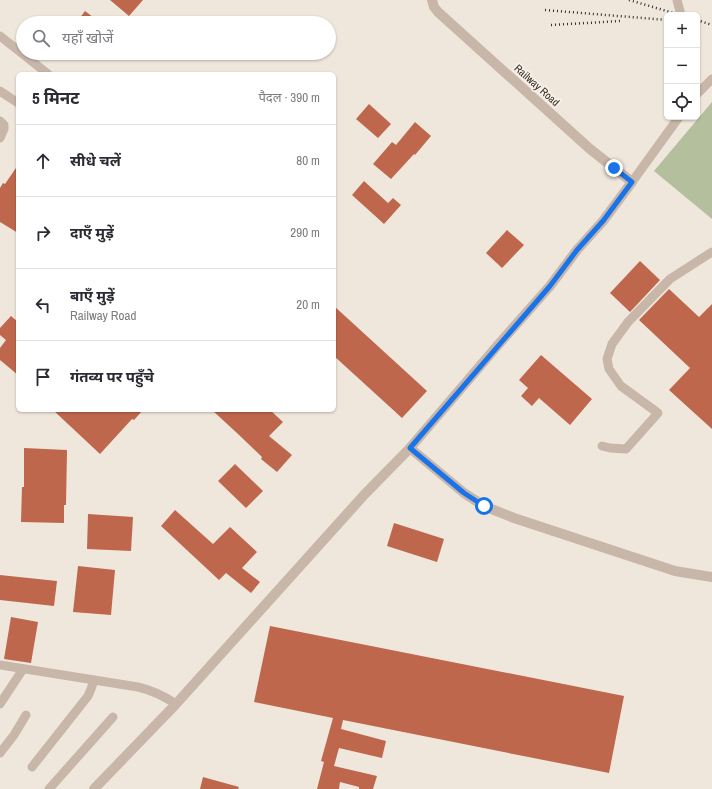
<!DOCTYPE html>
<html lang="hi">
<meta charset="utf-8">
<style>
:root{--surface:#fff;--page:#f2f2f3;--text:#2b2b33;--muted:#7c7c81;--line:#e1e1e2}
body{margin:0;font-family:"Archivo Narrow","Noto Sans Devanagari",sans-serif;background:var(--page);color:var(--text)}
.controls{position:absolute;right:12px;top:12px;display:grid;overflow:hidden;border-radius:6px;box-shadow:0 1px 3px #0004}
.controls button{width:36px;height:36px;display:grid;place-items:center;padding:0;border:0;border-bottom:1px solid var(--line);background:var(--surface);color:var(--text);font:20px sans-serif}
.stop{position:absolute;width:12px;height:12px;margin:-9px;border:3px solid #1a73e8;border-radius:50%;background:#fff}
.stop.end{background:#1a73e8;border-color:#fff;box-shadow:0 1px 4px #0008}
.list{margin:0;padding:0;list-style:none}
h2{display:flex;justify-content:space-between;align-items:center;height:52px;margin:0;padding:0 16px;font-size:17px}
h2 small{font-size:13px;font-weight:400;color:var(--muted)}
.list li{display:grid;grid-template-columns:26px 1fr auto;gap:12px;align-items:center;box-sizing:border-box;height:72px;padding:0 16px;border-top:1px solid var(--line)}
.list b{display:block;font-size:15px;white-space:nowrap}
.list p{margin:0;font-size:13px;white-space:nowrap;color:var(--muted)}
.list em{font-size:13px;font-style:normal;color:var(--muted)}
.icon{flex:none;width:22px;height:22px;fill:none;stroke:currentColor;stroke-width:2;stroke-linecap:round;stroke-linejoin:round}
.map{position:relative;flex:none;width:712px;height:789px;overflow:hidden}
.search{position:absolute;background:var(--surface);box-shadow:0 1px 3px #0004;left:16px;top:16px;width:320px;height:44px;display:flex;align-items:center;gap:10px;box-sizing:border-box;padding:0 14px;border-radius:22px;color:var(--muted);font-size:15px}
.panel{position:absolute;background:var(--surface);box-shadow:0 1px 3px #0004;left:16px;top:72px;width:320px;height:340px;border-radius:6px}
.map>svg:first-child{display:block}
.green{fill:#b4bf9d}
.building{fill:#be674c}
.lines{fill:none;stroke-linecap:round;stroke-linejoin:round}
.minor{stroke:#c8b7a9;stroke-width:9}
.tertiary{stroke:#c8b7a9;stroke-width:10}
.rail{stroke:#352c28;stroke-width:2.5;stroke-dasharray:1 3;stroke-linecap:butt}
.route{stroke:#1a73e8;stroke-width:5}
.labels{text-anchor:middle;stroke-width:3.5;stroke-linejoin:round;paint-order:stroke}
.street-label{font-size:11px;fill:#352c28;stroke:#f8f1e8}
</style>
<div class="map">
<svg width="712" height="789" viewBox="0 0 712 789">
<rect width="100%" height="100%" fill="#f0e7dc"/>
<path class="green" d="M 712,102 L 712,219 L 654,171 Z"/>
<g class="building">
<path d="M 110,0 L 143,0 L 129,16 Z"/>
<path d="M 85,11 L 101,23 L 76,23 Z"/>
<path d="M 369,104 L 391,124 L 378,138 L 356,119 Z"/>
<path d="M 415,122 L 431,136 L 415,155 L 414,154 L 391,179 L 373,164 L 392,142 L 396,145 Z"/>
<path d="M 18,165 L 18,233 L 0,222 L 0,188 L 3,183 L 5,184 Z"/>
<path d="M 364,181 L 388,203 L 393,198 L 401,205 L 384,224 L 352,195 Z"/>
<path d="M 507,230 L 524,245 L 502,268 L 486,253 Z"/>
<path d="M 640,261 L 660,280 L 630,312 L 610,293 Z"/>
<path d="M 669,289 L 699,317 L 712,304 L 712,429 L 669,390 L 690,368 L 639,320 Z"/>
<path d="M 334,306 L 427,391 L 402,418 L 334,356 Z"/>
<path d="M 11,316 L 18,322 L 18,375 L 0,360 L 0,348 L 6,340 L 0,335 L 0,328 Z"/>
<path d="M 541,355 L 592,399 L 570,425 L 539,398 L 532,406 L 521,396 L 528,388 L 519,380 Z"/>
<path d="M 53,410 L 143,410 L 134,420 L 132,419 L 100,454 Z"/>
<path d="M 212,410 L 270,410 L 283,422 L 269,436 L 292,455 L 277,472 L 261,459 L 262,457 L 238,434 Z"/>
<path d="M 24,448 L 67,450 L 66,505 L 64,505 L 64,523 L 21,522 L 22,487 L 24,487 Z"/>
<path d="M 235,464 L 263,491 L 246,508 L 218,481 Z"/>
<path d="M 175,510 L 213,544 L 230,527 L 257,552 L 242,568 L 260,582 L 251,593 L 226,573 L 219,580 L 161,526 Z"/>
<path d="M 88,514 L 133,517 L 131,551 L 87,549 Z"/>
<path d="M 394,523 L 444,539 L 437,562 L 387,546 Z"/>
<path d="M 78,566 L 115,570 L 111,615 L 73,612 Z"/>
<path d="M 0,575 L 57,581 L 54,606 L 0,600 Z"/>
<path d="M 11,617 L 38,622 L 31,663 L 4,659 Z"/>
<path d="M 270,626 L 624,696 L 609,773 L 343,720 L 341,729 L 386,741 L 382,758 L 339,748 L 334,766 L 377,776 L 373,789 L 359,789 L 359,787 L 340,782 L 339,789 L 317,789 L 324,762 L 321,761 L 333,718 L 254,702 Z"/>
<path d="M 203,777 L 239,787 L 238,789 L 200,789 Z"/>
</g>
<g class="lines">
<g class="minor">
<path d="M 677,0 L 681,15"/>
<path d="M 0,36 L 48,74"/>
<path d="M 0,91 L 18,103"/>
<path d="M 697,94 L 712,79"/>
<path d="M 0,121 L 4,125 L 4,129 L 0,138"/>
<path d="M 632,182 L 679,117"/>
<path d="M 602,446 L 610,448 L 626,449 L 658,413 L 621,386 L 609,369 L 607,359 L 612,344 L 628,322 L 670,279 L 712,252"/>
<path d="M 0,665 L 138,687 C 151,690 164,696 176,704"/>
<path d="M 0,704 L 23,669"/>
<path d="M 0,753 L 14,735 L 26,715"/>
<path d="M 32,767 L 88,696 L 91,689 L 94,680"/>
<path d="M 49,789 L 113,717"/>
</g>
<g class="tertiary">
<path d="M 410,448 L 498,345 L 550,286 L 577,250 L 603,221 L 632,182 L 590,149 L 438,12 L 434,7 L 432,0"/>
<path d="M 94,789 L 176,704 L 364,495 L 410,448 L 464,493 L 484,506 L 514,518 L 675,571 L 712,577"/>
</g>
<g class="rail">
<path d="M 629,0 L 680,15"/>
<path d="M 545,10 L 667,20"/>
<path d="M 697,20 L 712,25"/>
<path d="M 551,25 L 621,21"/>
</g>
</g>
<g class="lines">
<path class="route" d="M 484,506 L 464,493 L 410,448 L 550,286 L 577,250 L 603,221 L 632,182 L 614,168"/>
</g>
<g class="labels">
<g class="street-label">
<text transform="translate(537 85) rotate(42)" y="4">Railway Road</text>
</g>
</g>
</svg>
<div class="controls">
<button>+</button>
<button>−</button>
<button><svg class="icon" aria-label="locate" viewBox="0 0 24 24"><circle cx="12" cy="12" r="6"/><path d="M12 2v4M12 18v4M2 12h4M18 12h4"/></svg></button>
</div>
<div class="stop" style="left:484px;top:506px"></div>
<div class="stop end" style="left:614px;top:168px"></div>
<div class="search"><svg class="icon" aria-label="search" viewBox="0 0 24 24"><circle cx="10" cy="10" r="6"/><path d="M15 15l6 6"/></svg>यहाँ खोजें</div>
<section class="panel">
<h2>5 मिनट<small>पैदल · 390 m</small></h2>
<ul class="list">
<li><svg class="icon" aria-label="ahead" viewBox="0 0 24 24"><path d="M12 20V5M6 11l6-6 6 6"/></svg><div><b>सीधे चलें</b></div><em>80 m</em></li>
<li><svg class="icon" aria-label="right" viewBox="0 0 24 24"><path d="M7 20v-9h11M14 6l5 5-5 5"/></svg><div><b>दाएँ मुड़ें</b></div><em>290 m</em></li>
<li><svg class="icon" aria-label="left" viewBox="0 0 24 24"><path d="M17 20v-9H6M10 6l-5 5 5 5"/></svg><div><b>बाएँ मुड़ें</b><p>Railway Road</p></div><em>20 m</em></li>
<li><svg class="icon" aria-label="arrive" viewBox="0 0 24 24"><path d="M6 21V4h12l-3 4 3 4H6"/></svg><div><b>गंतव्य पर पहुँचे</b></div></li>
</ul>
</section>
</div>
